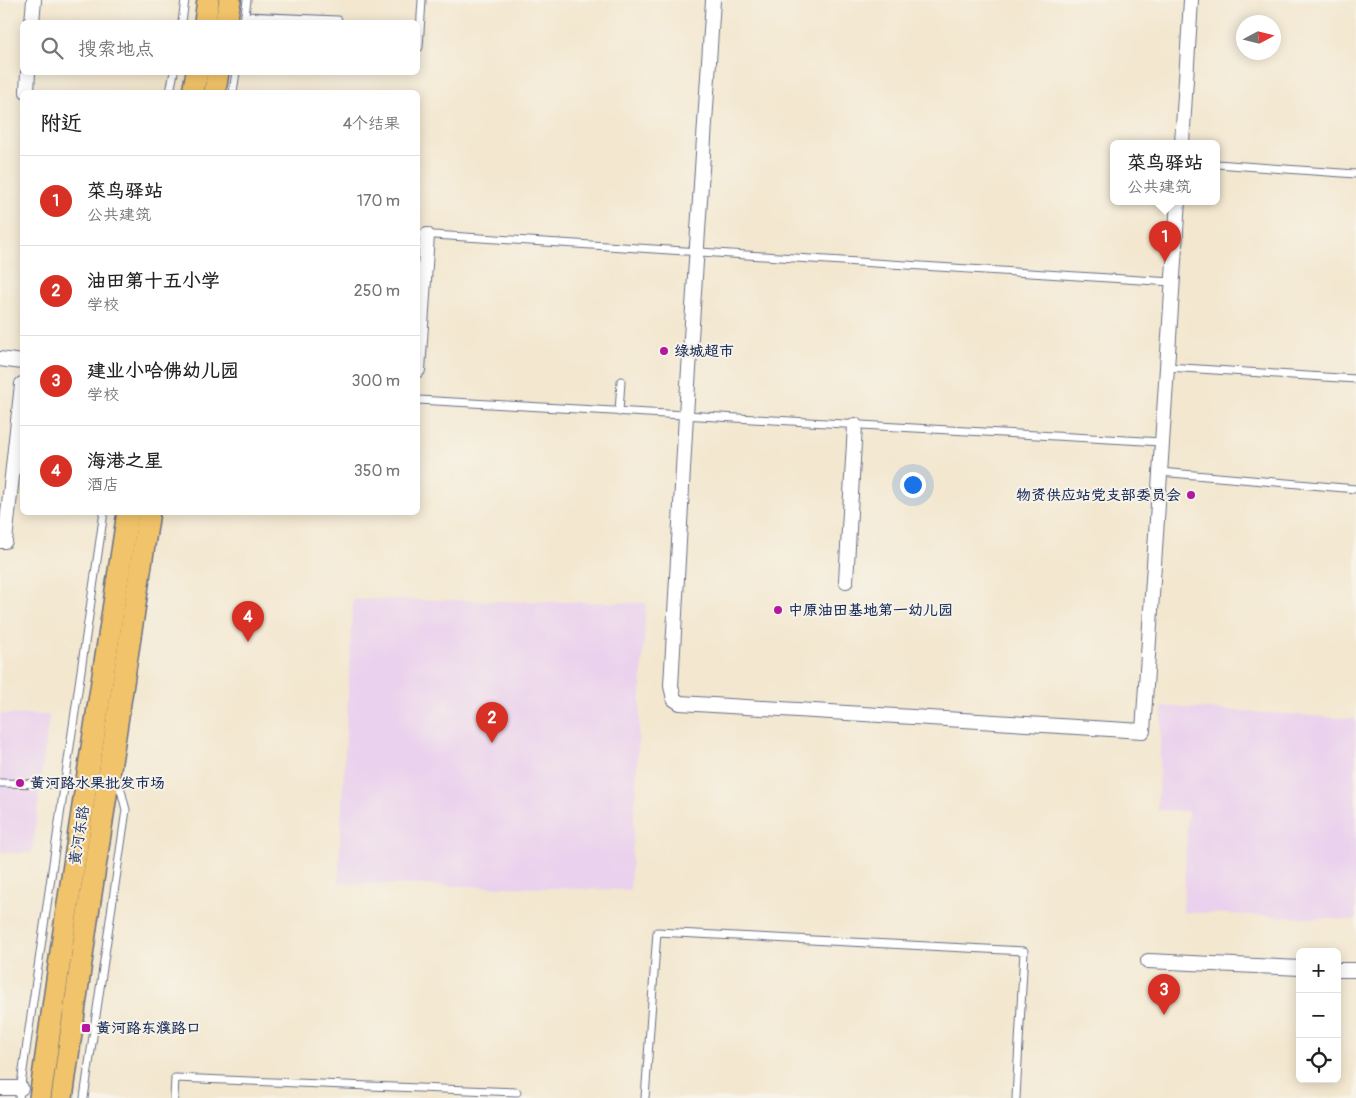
<!DOCTYPE html>
<html lang="zh">
<meta charset="utf-8">
<style>
:root{--surface:#fff;--page:#f6f6f6;--text:#222;--muted:#767676;--line:#e0e0e0;--accent:#d93025}
body{margin:0;font-family:Pangolin,"LXGW WenKai TC",sans-serif;background:var(--page);color:var(--text)}
.controls{position:absolute;right:15px;bottom:15px;display:grid;overflow:hidden;border-radius:8px;box-shadow:0 2px 12px #0003}
.controls button{width:45px;height:45px;display:grid;place-items:center;padding:0;border:0;border-bottom:1px solid var(--line);background:var(--surface);color:var(--text);font:25px sans-serif}
.compass{position:absolute;left:1236px;top:15px;width:45px;height:45px;border-radius:50%;background:var(--surface);box-shadow:0 2px 12px #0003;rotate:83deg}
.you{position:absolute;left:912px;top:484px;width:18px;height:18px;margin:-12px;border:4px solid #fff;border-radius:50%;background:#1a73e8;box-shadow:0 0 0 8px #1a73e833}
.badge{display:grid;place-items:center;width:32px;height:32px;border-radius:50%;background:var(--accent);color:#fff;font-size:16px;font-weight:700}
.pin{position:absolute;translate:-50% -41px;filter:drop-shadow(0 1px 2px #0008)}
.pin::after{content:'';position:absolute;top:26px;width:18px;height:15px;background:inherit;clip-path:polygon(0 0,100% 0,50% 100%)}
.popup{position:absolute;left:1110px;top:140px;width:110px;height:65px;box-sizing:border-box;display:grid;place-content:center;border-radius:8px;background:var(--surface);filter:drop-shadow(0 1px 4px #0005);font-size:16px;white-space:nowrap;color:var(--muted)}
.popup b{font-size:19px;color:var(--text)}
.popup::after{content:'';position:absolute;left:50%;top:100%;margin-left:-10px;border:10px solid transparent;border-top-color:var(--surface)}
.list{margin:0;padding:0;list-style:none}
h2{display:flex;justify-content:space-between;align-items:center;height:65px;margin:0;padding:0 20px;font-size:21px}
h2 small{font-size:16px;font-weight:400;color:var(--muted)}
.list li{display:grid;grid-template-columns:32px 1fr auto;gap:15px;align-items:center;box-sizing:border-box;height:90px;padding:0 20px;border-top:1px solid var(--line)}
.list b{display:block;font-size:19px;white-space:nowrap}
.list p{margin:0;font-size:16px;white-space:nowrap;color:var(--muted)}
.list em{font-size:16px;font-style:normal;color:var(--muted)}
.icon{flex:none;width:28px;height:28px;fill:none;stroke:currentColor;stroke-width:2;stroke-linecap:round;stroke-linejoin:round}
.map{position:relative;flex:none;width:1356px;height:1098px;overflow:hidden}
.search{position:absolute;background:var(--surface);box-shadow:0 2px 12px #0003;left:20px;top:20px;width:400px;height:55px;display:flex;align-items:center;gap:12px;box-sizing:border-box;padding:0 18px;border-radius:8px;color:var(--muted);font-size:19px}
.panel{position:absolute;background:var(--surface);box-shadow:0 2px 12px #0003;left:20px;top:90px;width:400px;height:425px;border-radius:8px}
.map>svg:first-child{display:block}
.built{fill:#ead1ed}
.lines{fill:none;stroke-linecap:round;stroke-linejoin:round}
.lane-casing{stroke:#676f86;stroke-width:9}
.street-casing{stroke:#676f86;stroke-width:16}
.primary-casing{stroke:#676f86;stroke-width:24}
.lane{stroke:#fff;stroke-width:7}
.street{stroke:#fff;stroke-width:14}
.primary{stroke:#f1c36a;stroke-width:21}
.poi-dot{fill:#b5179e;stroke:#f7f3e8;stroke-width:2}
.labels{text-anchor:middle;stroke-width:4;stroke-linejoin:round;paint-order:stroke}
.poi-label{font-size:15px;font-weight:bold;fill:#1b2f5e;stroke:#f7f3e8;text-anchor:start}
.street-label{font-size:15px;fill:#1b2f5e;stroke:#f7f3e8}
</style>
<div class="map">
<svg width="1356" height="1098" viewBox="0 0 1356 1098">
<rect width="100%" height="100%" fill="#f7f3e8"/>
<filter id="ink" filterUnits="userSpaceOnUse"><feTurbulence type="fractalNoise" baseFrequency=".02" numOctaves="2"/><feDisplacementMap in="SourceGraphic" scale="10" xChannelSelector="R" yChannelSelector="G"/><feConvolveMatrix kernelMatrix="1 2 1 2 8 2 1 2 1" color-interpolation-filters="sRGB"/></filter>
<filter id="wash" filterUnits="userSpaceOnUse"><feTurbulence type="fractalNoise" baseFrequency=".0096" numOctaves="4" result="noise"/><feDisplacementMap in="SourceGraphic" scale="20" xChannelSelector="R" yChannelSelector="G"/><feGaussianBlur stdDeviation="1.12" result="paint"/><feColorMatrix in="noise" values="0 0 0 0 0 0 0 0 0 0 0 0 0 0 0 0 0 1.4 0 .05"/><feComposite in="paint" operator="in"/></filter>
<g filter="url(#wash)">
<rect width="100%" height="100%" fill="#f3e7cf"/>
<g class="built">
<path d="M 353,599 L 646,603 L 630,890 L 338,883 Z"/>
<path d="M 1162,706 L 1356,719 L 1356,920 L 1183,912 L 1188,811 L 1157,810 Z"/>
<path d="M 0,714 L 49,715 L 32,853 L 0,852 Z"/>
</g>
</g>
<g filter="url(#ink)">
<g class="lines">
<defs>
<g id="lane">
<path d="M 245,16 L 338,20 L 338,22"/>
<path d="M 182,22 L 185,0"/>
<path d="M 244,22 L 247,0"/>
<path d="M 418,47 L 419,47 L 422,0"/>
<path d="M 170,92 L 174,72"/>
<path d="M 233,92 L 236,72"/>
<path d="M 1216,164 L 1356,174"/>
<path d="M 418,234 L 1172,282"/>
<path d="M 1167,367 L 1356,379"/>
<path d="M 418,400 L 1162,442"/>
<path d="M 619,412 L 621,381"/>
<path d="M 1160,472 L 1356,489"/>
<path d="M 0,783 L 85,785"/>
<path d="M 19,1098 L 104,512"/>
<path d="M 84,1098 L 126,810 L 121,790 L 111,782"/>
<path d="M 174,1098 L 175,1078 L 517,1092"/>
<path d="M 645,1098 L 657,932 L 1024,951 L 1016,1098"/>
</g>
<g id="street">
<path d="M 713,0 L 686,415 L 671,686 L 674,699 L 680,703 L 1143,731 L 1178,201"/>
<path d="M 32,22 L 34,0"/>
<path d="M 27,92 L 28,72"/>
<path d="M 1182,143 L 1191,0"/>
<path d="M 0,359 L 22,362"/>
<path d="M 418,370 L 427,235"/>
<path d="M 0,541 L 5,541 L 22,384"/>
<path d="M 846,581 L 855,425"/>
<path d="M 1148,961 L 1300,968"/>
<path d="M 1337,970 L 1356,970"/>
<path d="M 0,1088 L 21,1088"/>
</g>
<g id="primary">
<path d="M 205,22 L 208,0"/>
<path d="M 226,22 L 230,0"/>
<path d="M 193,92 L 197,72"/>
<path d="M 215,92 L 218,72"/>
<path d="M 40,1098 L 66,917 L 128,512"/>
<path d="M 62,1098 L 87,920 L 149,512"/>
</g>
</defs>
<use href="#lane" class="lane-casing"/>
<use href="#street" class="street-casing"/>
<use href="#primary" class="primary-casing"/>
<use href="#lane" class="lane"/>
<use href="#street" class="street"/>
<use href="#primary" class="primary"/>
</g>
</g>
<g class="poi-dot">
<circle cx="664" cy="351" r="5"/>
<circle cx="1191" cy="495" r="5"/>
<circle cx="778" cy="610" r="5"/>
<circle cx="20" cy="783" r="5"/>
<rect x="81" y="1023" width="10" height="10" rx="2.5"/>
</g>
<g class="labels">
<g class="poi-label">
<text x="674" y="356">绿城超市</text>
<text x="1181" y="500" text-anchor="end">物资供应站党支部委员会</text>
<text x="788" y="615">中原油田基地第一幼儿园</text>
<text x="30" y="788">黄河路水果批发市场</text>
<text x="96" y="1033">黄河路东濮路口</text>
</g>
<g class="street-label">
<text transform="translate(79 835) rotate(-81)" y="5">黄河东路</text>
</g>
</g>
</svg>
<div class="controls">
<button>+</button>
<button>−</button>
<button><svg class="icon" aria-label="locate" viewBox="0 0 24 24"><circle cx="12" cy="12" r="6"/><path d="M12 2v4M12 18v4M2 12h4M18 12h4"/></svg></button>
</div>
<svg class="compass" viewBox="-18 -18 36 36"><path d="M0-13l5 13h-10z" fill="#e53935"/><path d="M0 13l5-13h-10z" fill="#767676"/></svg>
<div class="you"></div>
<div class="pin badge" style="left:1165px;top:262px">1</div>
<div class="popup"><b>菜鸟驿站</b>公共建筑</div>
<div class="pin badge" style="left:492px;top:743px">2</div>
<div class="pin badge" style="left:1164px;top:1015px">3</div>
<div class="pin badge" style="left:248px;top:642px">4</div>
<div class="search"><svg class="icon" aria-label="search" viewBox="0 0 24 24"><circle cx="10" cy="10" r="6"/><path d="M15 15l6 6"/></svg>搜索地点</div>
<section class="panel">
<h2>附近<small>4个结果</small></h2>
<ul class="list">
<li><span class="badge">1</span><div><b>菜鸟驿站</b><p>公共建筑</p></div><em>170 m</em></li>
<li><span class="badge">2</span><div><b>油田第十五小学</b><p>学校</p></div><em>250 m</em></li>
<li><span class="badge">3</span><div><b>建业小哈佛幼儿园</b><p>学校</p></div><em>300 m</em></li>
<li><span class="badge">4</span><div><b>海港之星</b><p>酒店</p></div><em>350 m</em></li>
</ul>
</section>
</div>
